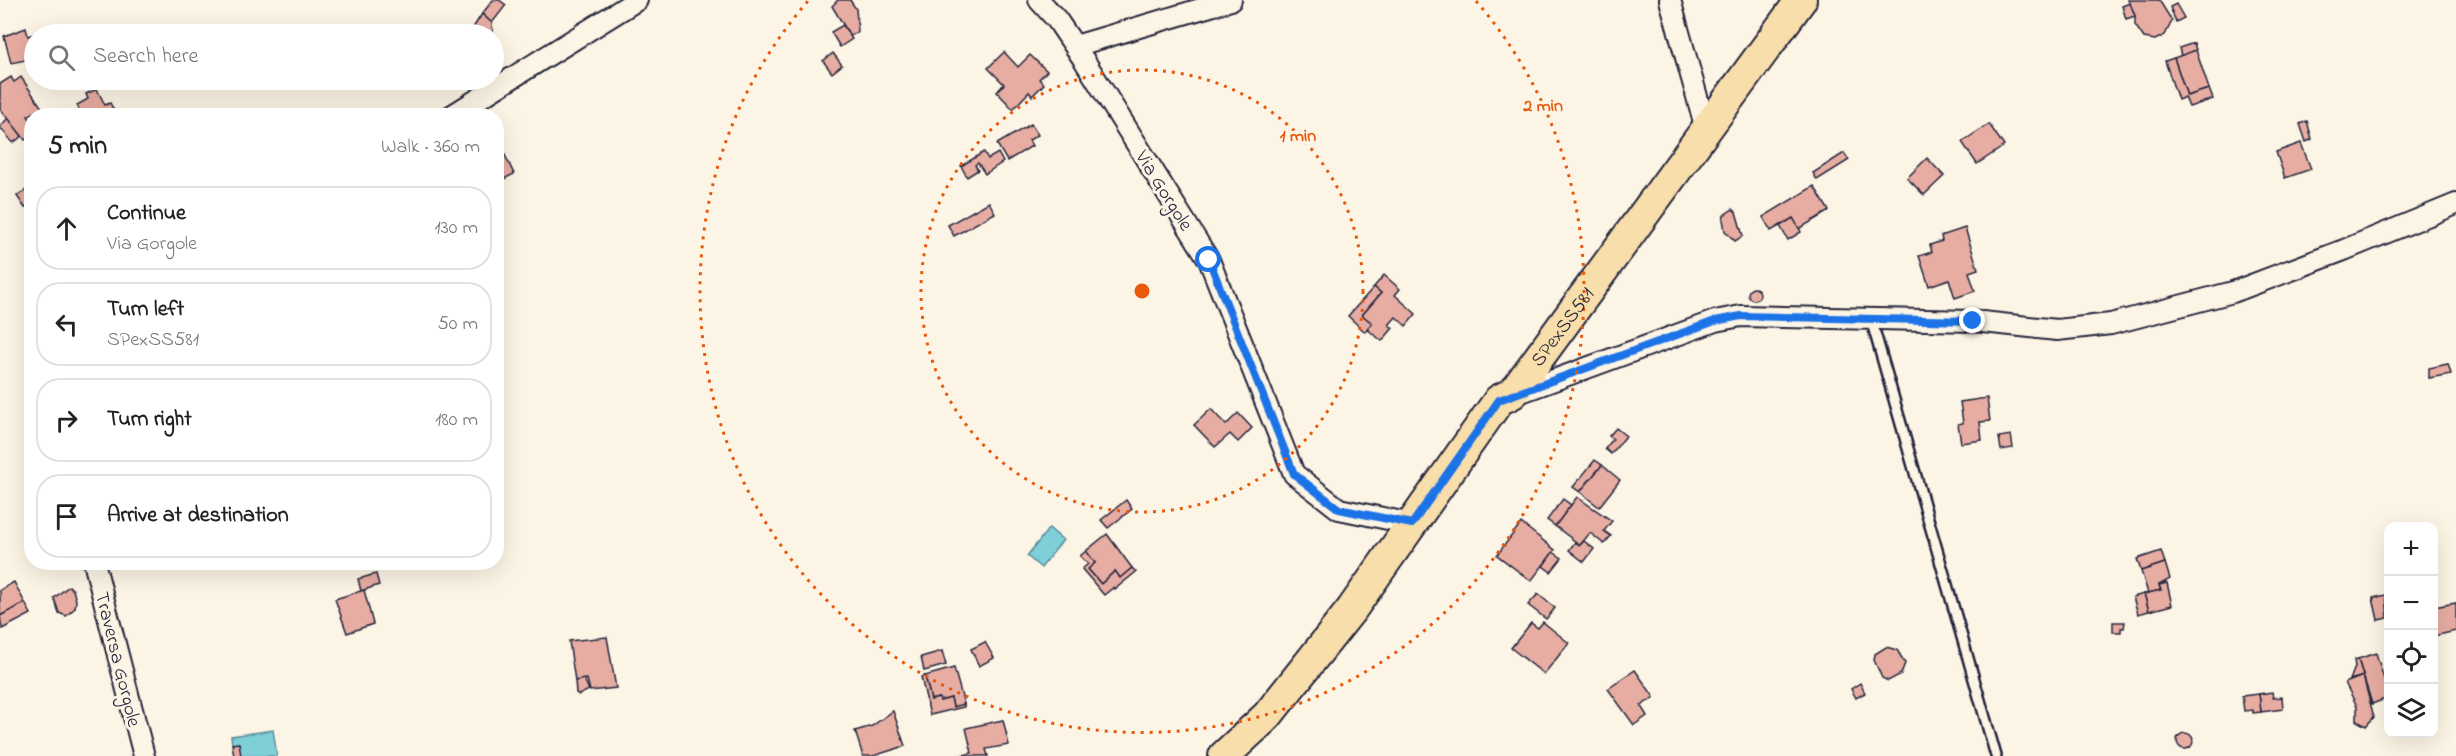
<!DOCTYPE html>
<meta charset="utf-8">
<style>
:root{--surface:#fff;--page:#f2f2f2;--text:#222;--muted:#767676;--line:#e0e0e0}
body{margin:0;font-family:"Indie Flower",sans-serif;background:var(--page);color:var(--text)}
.controls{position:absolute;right:18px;bottom:18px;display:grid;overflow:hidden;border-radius:12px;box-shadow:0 6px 24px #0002}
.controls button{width:54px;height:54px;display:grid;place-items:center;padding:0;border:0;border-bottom:2px solid var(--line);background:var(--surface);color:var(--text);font:30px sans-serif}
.stop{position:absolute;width:18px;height:18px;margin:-14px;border:4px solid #1a73e8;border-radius:50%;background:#fff}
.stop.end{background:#1a73e8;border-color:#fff;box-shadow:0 2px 6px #0008}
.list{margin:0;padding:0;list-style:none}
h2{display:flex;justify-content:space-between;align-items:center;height:78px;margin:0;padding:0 24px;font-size:26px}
h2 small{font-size:20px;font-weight:400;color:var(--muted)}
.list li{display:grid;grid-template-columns:39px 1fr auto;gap:18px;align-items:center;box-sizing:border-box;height:84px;margin:0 12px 12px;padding:0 12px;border:2px solid var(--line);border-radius:24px}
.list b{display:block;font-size:22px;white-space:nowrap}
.list p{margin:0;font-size:20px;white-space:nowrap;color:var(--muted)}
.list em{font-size:20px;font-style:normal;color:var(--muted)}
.icon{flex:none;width:33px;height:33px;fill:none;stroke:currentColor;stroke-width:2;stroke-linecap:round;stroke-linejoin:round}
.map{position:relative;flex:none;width:2456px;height:756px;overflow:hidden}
.search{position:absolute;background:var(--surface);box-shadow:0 6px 24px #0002;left:24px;top:24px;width:480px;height:66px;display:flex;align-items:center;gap:15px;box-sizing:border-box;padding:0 21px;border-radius:33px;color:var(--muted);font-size:22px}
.panel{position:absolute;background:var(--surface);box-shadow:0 6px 24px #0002;left:24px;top:108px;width:480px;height:462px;border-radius:24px}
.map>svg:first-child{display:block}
.water{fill:#7fcfd9;stroke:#5a8a9a;stroke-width:1.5}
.building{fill:#e7ada3;stroke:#22223b;stroke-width:1.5}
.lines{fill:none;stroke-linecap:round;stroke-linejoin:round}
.lane-casing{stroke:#22223b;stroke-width:14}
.street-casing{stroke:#22223b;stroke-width:24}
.primary-casing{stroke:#22223b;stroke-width:34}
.lane{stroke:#fcf5e5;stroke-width:9}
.street{stroke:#fcf5e5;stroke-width:20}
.primary{stroke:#f8deab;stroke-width:30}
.route{stroke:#1a73e8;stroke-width:8}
.ring{fill:none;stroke:#e8590c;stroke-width:3;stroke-dasharray:3 6}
.labels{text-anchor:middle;stroke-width:6;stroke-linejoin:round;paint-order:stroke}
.street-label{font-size:20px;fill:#22223b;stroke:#fcf5e5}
.centre{fill:#e8590c;stroke:#fcf5e5;stroke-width:3}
.ring-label{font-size:18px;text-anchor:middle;font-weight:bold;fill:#e8590c;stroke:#fcf5e5;stroke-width:6;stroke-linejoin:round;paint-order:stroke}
</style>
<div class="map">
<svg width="2456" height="756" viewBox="0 0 2456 756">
<rect width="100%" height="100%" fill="#fcf5e5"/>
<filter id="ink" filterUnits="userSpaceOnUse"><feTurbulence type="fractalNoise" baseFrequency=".0167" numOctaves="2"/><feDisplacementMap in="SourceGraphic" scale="12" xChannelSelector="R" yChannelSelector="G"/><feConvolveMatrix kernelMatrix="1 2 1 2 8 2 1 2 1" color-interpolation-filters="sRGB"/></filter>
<g filter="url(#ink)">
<g class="water">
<path d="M 1049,528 L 1063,540 L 1041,568 L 1027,556 Z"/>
<path d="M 273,730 L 277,756 L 241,756 L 239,743 L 232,744 L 231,736 Z"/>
</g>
<g class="building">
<path d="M 493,0 L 499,0 L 506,5 L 492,23 L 482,14 Z"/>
<path d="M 838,0 L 850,0 L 856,9 L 858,32 L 850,36 L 832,6 Z"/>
<path d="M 2128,0 L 2159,0 L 2172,21 L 2165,35 L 2155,40 L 2144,38 L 2135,25 L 2135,16 Z"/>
<path d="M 2130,3 L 2135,16 L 2126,19 L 2122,6 Z"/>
<path d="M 2176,4 L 2184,18 L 2176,22 L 2170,7 Z"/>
<path d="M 482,14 L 492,23 L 493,32 L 491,34 L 471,34 L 471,31 Z"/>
<path d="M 843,25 L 852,39 L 840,47 L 831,32 Z"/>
<path d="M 26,28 L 28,36 L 34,34 L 34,52 L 25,55 L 26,60 L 11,63 L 4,36 Z"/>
<path d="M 2194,43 L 2196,50 L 2181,56 L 2179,48 Z"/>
<path d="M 2196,50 L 2209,89 L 2187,96 L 2174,58 Z"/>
<path d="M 1004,52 L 1018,67 L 1030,55 L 1047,71 L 1039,79 L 1044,84 L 1032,96 L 1029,92 L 1013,109 L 997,92 L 1004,84 L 988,68 Z"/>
<path d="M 833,53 L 842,65 L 832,73 L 823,61 Z"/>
<path d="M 2174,58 L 2187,96 L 2209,89 L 2213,99 L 2189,107 L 2185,97 L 2178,100 L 2165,61 Z"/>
<path d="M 11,77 L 14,82 L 21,77 L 42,108 L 28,116 L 32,121 L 32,135 L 25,140 L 0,109 L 0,84 Z"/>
<path d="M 97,89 L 105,105 L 110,103 L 117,116 L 82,116 L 77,105 L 88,99 L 86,94 Z"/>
<path d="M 8,118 L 22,136 L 13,143 L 0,127 Z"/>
<path d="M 2307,121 L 2312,139 L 2306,142 L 2300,124 Z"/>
<path d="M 1031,124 L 1038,135 L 1029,140 L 1032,146 L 1007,161 L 997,144 Z"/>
<path d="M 1989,124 L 2004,146 L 1977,164 L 1962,142 Z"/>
<path d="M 2301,143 L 2311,169 L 2285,178 L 2276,152 Z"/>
<path d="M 503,151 L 514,174 L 496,183 L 496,154 Z"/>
<path d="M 984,152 L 988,159 L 998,153 L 1003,162 L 985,174 L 978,163 L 975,165 L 978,170 L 967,177 L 961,166 Z"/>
<path d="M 1844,153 L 1849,160 L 1817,180 L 1813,173 Z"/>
<path d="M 1927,158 L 1944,176 L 1924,195 L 1907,178 Z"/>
<path d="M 32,186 L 32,204 L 25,208 L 17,196 Z"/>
<path d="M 1814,186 L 1829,211 L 1799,229 L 1793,218 L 1771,231 L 1763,217 Z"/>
<path d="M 989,202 L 995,213 L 954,236 L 948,225 Z"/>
<path d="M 1733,209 L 1736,212 L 1743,236 L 1735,241 L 1725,231 L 1723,219 L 1724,215 Z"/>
<path d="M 1793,218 L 1801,232 L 1788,240 L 1780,226 Z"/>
<path d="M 1965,228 L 1978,269 L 1969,272 L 1975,291 L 1955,298 L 1949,279 L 1929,286 L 1919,256 L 1932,252 L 1930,245 L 1942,241 L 1941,236 Z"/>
<path d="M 1384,275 L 1400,289 L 1395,295 L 1416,314 L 1406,326 L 1396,317 L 1389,325 L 1393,328 L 1382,341 L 1367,329 L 1372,323 L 1362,315 L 1381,293 L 1374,287 Z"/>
<path d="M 1374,287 L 1381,293 L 1362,315 L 1372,323 L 1365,332 L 1348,316 Z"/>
<circle cx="1754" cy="294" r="6"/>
<path d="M 2448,364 L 2451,374 L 2429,378 L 2429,368 Z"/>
<path d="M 1987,398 L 1990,421 L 1980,422 L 1982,440 L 1961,443 L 1958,424 L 1963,423 L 1960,402 Z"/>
<path d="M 1211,409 L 1226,425 L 1238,413 L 1252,428 L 1238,442 L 1230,434 L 1215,447 L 1194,425 Z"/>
<path d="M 1616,428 L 1626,436 L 1611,454 L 1605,449 L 1613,439 L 1609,436 Z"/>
<path d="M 2011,435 L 2013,448 L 2001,450 L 1999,437 Z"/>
<path d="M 1595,460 L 1602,465 L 1580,492 L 1573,487 Z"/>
<path d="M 1602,465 L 1620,480 L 1599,507 L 1580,492 Z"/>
<path d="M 1577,497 L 1612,521 L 1604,531 L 1611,536 L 1604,544 L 1590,533 L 1580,545 L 1555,526 Z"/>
<path d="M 1563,499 L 1571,505 L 1555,526 L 1547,520 Z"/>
<path d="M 1126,500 L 1132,509 L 1108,528 L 1101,520 Z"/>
<path d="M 1521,523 L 1555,550 L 1531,581 L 1497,555 Z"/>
<path d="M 1107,534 L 1132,568 L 1120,578 L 1115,571 L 1101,584 L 1088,569 L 1095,563 L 1086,551 Z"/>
<path d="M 1584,541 L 1594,549 L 1584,562 L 1569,550 L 1575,542 L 1580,545 Z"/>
<path d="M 1086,551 L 1095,563 L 1088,569 L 1101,584 L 1115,571 L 1120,578 L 1132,568 L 1136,572 L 1115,589 L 1114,587 L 1104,595 L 1082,569 L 1088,564 L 1080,556 Z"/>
<path d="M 2161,551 L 2165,563 L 2141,571 L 2137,559 Z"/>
<path d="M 1553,552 L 1562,558 L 1551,572 L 1543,566 Z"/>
<path d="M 2165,563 L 2170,579 L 2159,585 L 2161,590 L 2148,593 L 2141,571 Z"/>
<path d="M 376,574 L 379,585 L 361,591 L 358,579 Z"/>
<path d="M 14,582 L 25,603 L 0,616 L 0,590 Z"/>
<path d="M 2167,583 L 2172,605 L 2149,611 L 2144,594 L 2161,590 L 2159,585 Z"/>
<path d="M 69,586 L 73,590 L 76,600 L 75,608 L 66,616 L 59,613 L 54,598 Z"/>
<path d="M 364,590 L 373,624 L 347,633 L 335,599 Z"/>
<path d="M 1538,594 L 1555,608 L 1546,619 L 1528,605 Z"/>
<path d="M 2144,594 L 2149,611 L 2138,614 L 2133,597 Z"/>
<path d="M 2386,595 L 2388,618 L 2378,620 L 2373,598 Z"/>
<path d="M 25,603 L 31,614 L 2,629 L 0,616 Z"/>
<path d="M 2456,603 L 2456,631 L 2434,636 L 2434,607 Z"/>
<path d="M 1543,622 L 1569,643 L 1544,674 L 1511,648 L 1531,623 L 1538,628 Z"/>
<path d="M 2113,622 L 2125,622 L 2124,628 L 2121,628 L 2121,632 L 2113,632 Z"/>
<path d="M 607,637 L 616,688 L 590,691 L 587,679 L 575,681 L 569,641 Z"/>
<path d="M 985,642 L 994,658 L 979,666 L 971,649 Z"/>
<path d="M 1886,647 L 1897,650 L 1905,663 L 1901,674 L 1888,681 L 1882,678 L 1874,660 L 1875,654 Z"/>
<path d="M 942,651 L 946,665 L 924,671 L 921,657 Z"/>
<path d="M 2376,653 L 2388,692 L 2388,698 L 2372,704 L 2358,659 Z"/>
<path d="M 2358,659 L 2363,676 L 2350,680 L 2355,667 L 2354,660 Z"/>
<path d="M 954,668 L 964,704 L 953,707 L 951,698 L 940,701 L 939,698 L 931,700 L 925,676 Z"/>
<path d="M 1635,670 L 1654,697 L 1641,706 L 1647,716 L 1634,725 L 1608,689 Z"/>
<path d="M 925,676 L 931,700 L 939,698 L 940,701 L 951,698 L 953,707 L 964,704 L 964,707 L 930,715 L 921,677 Z"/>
<path d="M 2363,676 L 2374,717 L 2366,726 L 2357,721 L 2357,706 L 2345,683 Z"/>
<path d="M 584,679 L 589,690 L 579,695 L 576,693 L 575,681 Z"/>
<path d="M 1860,683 L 1865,693 L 1856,698 L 1851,689 Z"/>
<path d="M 2272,692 L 2273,698 L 2282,697 L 2283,709 L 2261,712 L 2259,694 Z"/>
<path d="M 2259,694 L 2261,712 L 2253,713 L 2253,710 L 2244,711 L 2242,696 Z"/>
<path d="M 893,711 L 905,746 L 873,756 L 863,756 L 855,731 L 872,726 Z"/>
<path d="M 1003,720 L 1009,745 L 986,749 L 988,756 L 959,756 L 972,753 L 966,728 Z"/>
<circle cx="2185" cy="741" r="8"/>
<path d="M 239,743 L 241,756 L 234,756 L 232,744 Z"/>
</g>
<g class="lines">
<defs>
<path id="lane" d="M 1871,319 L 1996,756"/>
<g id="street">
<path d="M 1039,0 L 1057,20 L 1084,60 L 1209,260 L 1294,474 L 1339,509 L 1412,524"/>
<path d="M 1670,0 L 1706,129"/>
<path d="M 1075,46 L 1231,0"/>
<path d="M 451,116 L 637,0"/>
<path d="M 1513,395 L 1715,321 L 1741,316 L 1973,321 L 2057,330 L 2111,324 L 2233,292 L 2344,250 L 2456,204"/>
<path d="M 94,562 L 144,756"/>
</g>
<g id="primary">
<path id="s1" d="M 1224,756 L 1267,716 L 1352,609 L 1499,400 L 1513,393 L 1801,0"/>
</g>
</defs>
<use href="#lane" class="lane-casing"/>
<use href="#street" class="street-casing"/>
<use href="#primary" class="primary-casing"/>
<use href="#lane" class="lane"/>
<use href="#street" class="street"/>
<use href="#primary" class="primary"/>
</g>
</g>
<g class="lines" filter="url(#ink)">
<path class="route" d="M 1209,260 L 1294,474 L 1339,509 L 1412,524 L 1499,400 L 1715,321 L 1741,316 L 1973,321"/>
</g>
<g class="ring">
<circle cx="1142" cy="291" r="221"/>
<path d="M1476 1A442 442 0 1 1 808 1"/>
</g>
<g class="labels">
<g class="street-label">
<text transform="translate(1165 190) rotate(58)" y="7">Via Gorgole</text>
<text dy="7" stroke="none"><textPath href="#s1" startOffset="549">SPexSS581</textPath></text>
<text transform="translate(119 659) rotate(76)" y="7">Traversa Gorgole</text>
</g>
</g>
<circle cx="1142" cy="291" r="9" class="centre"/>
<g class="ring-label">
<text x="1543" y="111">2 min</text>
<text x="1298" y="141">1 min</text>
</g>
</svg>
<div class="controls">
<button>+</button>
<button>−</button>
<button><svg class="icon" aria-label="locate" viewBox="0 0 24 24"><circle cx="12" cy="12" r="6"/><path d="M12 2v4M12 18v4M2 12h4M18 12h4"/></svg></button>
<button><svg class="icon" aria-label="layers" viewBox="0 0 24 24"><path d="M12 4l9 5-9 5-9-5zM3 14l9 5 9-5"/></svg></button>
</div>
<div class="stop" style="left:1209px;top:260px"></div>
<div class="stop end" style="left:1973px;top:321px"></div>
<div class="search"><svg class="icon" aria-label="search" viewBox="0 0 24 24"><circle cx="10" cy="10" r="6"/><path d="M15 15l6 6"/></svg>Search here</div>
<section class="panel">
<h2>5 min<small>Walk · 360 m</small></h2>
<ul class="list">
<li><svg class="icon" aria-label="ahead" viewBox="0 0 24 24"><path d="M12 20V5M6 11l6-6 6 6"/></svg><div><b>Continue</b><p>Via Gorgole</p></div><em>130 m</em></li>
<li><svg class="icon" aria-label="left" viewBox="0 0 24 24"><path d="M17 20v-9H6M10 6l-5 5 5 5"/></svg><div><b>Turn left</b><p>SPexSS581</p></div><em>50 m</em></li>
<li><svg class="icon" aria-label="right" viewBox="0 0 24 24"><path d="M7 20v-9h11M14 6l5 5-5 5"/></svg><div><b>Turn right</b></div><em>180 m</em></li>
<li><svg class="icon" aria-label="arrive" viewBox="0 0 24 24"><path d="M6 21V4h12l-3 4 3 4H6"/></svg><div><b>Arrive at destination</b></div></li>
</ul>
</section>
</div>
